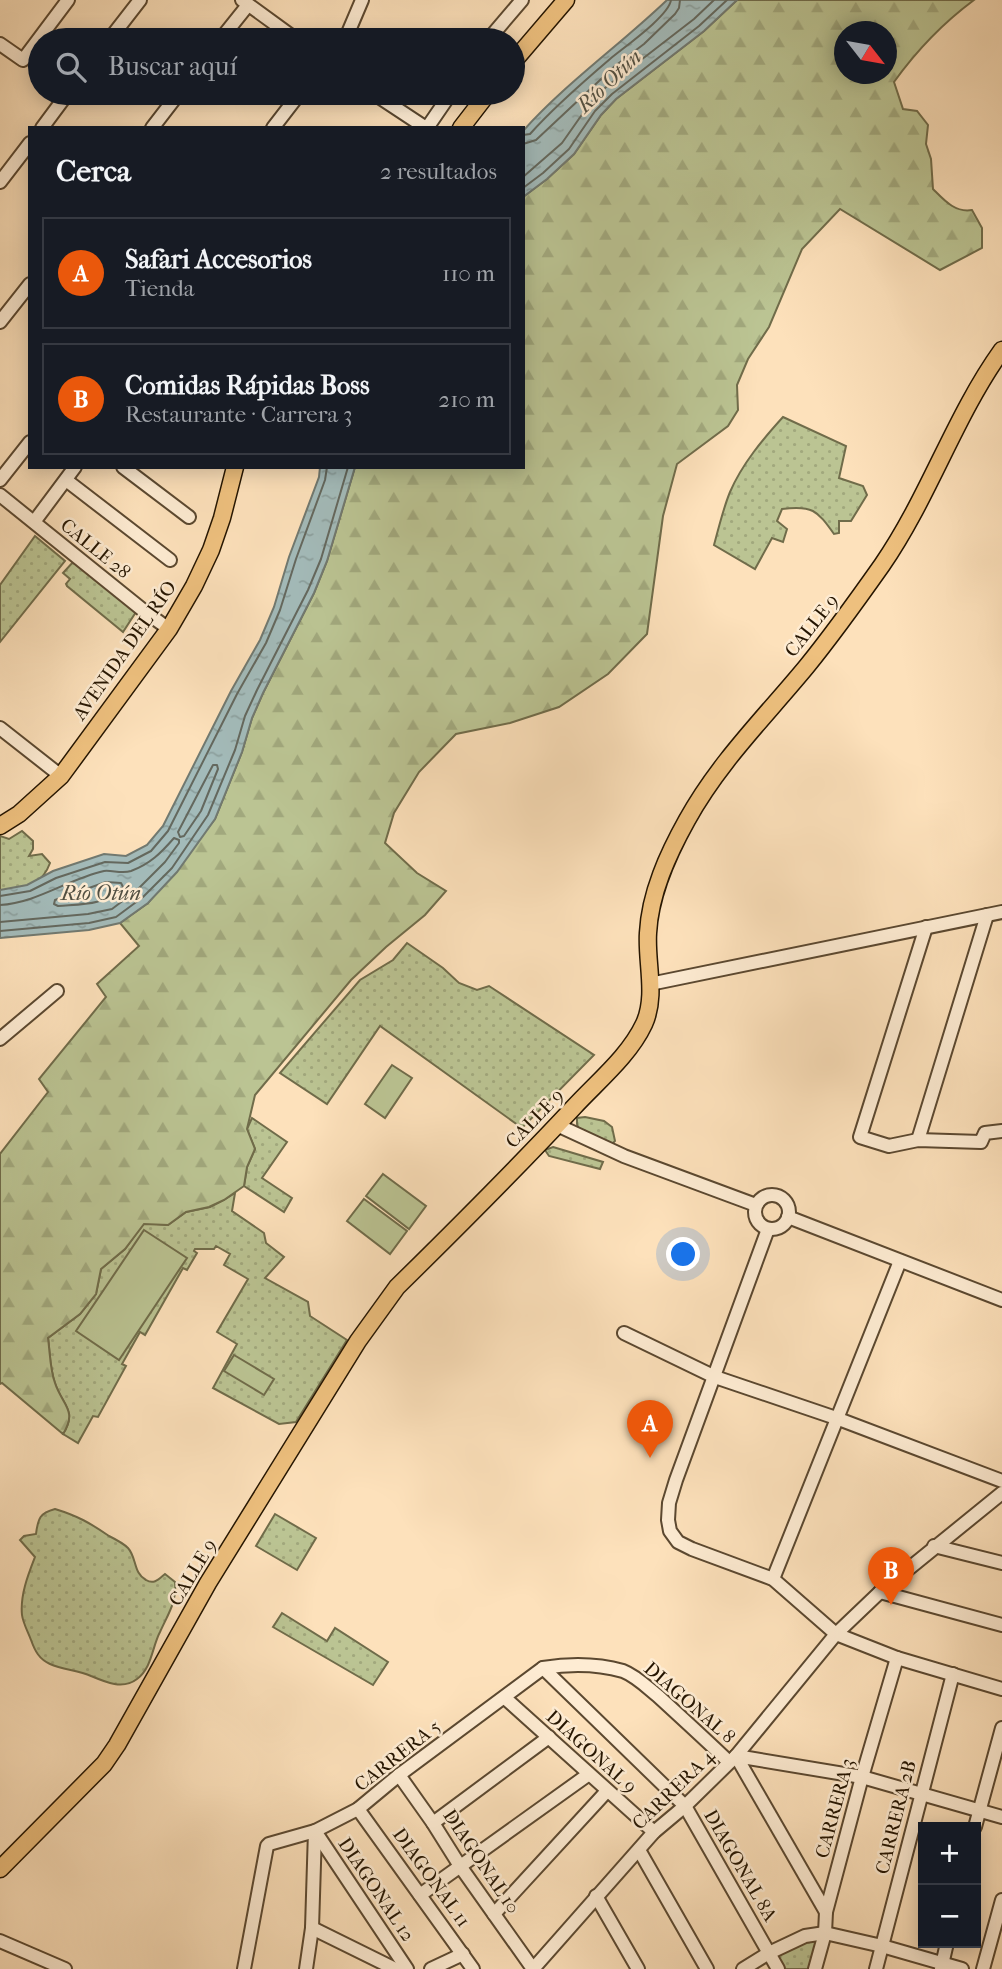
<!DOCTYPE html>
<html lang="es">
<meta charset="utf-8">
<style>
:root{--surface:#171b24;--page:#242831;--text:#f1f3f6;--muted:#9ea1a6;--line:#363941;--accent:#ea580c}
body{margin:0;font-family:"IM FELL French Canon",serif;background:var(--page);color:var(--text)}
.controls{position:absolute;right:21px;bottom:21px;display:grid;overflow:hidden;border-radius:0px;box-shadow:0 4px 18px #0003}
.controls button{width:63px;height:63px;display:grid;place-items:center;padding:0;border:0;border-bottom:2px solid var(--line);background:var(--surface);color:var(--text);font:35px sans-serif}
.compass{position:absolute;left:834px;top:21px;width:63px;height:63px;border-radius:50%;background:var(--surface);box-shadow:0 4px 18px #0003;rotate:121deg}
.you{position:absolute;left:684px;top:1255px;width:24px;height:24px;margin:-18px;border:5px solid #fff;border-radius:50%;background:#1a73e8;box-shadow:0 0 0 10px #1a73e833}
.badge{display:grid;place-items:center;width:46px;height:46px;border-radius:50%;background:var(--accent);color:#fff;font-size:23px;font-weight:700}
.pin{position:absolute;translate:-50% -58px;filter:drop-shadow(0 2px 4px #0008)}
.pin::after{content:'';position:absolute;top:37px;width:24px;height:21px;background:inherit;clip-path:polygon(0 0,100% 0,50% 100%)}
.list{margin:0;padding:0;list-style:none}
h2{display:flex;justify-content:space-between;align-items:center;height:91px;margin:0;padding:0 28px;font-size:30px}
h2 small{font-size:23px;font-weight:400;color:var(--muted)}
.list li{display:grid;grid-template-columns:46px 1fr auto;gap:21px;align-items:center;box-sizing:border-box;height:112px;margin:0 14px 14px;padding:0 14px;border:2px solid var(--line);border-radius:0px}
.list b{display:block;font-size:26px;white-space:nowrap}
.list p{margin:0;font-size:23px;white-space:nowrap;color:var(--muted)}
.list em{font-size:23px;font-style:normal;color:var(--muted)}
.icon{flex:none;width:38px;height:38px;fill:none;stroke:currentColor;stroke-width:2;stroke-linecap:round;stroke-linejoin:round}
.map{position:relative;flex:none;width:1002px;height:1969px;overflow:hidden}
.search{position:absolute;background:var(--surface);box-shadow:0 4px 18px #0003;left:28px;top:28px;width:497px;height:77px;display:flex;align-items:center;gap:18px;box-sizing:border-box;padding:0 24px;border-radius:38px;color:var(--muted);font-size:26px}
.panel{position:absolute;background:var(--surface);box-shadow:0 4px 18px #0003;left:28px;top:126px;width:497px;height:343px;border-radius:0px}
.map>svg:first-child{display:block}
.grass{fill:url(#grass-dots);stroke:#706c4a;stroke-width:2}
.forest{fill:url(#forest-firs);stroke:#706c4a;stroke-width:2;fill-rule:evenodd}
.pitch{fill:#bbc493;stroke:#706c4a;stroke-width:2}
.water{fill:url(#water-ripples);stroke:#717970;stroke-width:2}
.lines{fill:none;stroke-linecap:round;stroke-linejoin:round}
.shore{stroke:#64685e;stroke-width:2}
.minor-casing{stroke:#5b4830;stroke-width:16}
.major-casing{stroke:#251501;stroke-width:19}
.minor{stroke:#feecd3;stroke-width:12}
.major{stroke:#eec07e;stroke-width:16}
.labels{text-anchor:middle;stroke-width:5;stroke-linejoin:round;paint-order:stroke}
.street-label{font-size:19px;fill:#251501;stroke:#feecd3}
.water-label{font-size:21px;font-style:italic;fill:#514f42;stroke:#feecd3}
</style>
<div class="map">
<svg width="1002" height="1969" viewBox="0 0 1002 1969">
<defs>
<pattern id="grass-dots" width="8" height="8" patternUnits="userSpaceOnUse" patternTransform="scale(1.75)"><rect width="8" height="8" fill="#bbc493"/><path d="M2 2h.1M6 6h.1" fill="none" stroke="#a1a87d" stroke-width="1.8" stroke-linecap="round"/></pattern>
<pattern id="forest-firs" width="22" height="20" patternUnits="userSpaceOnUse" patternTransform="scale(1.75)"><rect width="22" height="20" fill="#bbc493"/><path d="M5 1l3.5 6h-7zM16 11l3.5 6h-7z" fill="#a1a87d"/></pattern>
<pattern id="water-ripples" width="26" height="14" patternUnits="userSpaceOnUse" patternTransform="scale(1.75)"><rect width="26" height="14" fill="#a3bbba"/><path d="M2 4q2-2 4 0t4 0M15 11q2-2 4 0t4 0" fill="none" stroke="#8ca09e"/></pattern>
</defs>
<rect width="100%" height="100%" fill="#fde1bb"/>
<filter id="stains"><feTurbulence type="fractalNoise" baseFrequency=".00286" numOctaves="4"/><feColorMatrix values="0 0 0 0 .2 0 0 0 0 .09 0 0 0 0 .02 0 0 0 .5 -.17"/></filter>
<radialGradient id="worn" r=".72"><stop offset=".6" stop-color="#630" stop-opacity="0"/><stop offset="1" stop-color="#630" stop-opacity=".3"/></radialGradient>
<g class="grass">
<path d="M 783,417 L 846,446 L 839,478 L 863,486 L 867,495 L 851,521 L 839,521 L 839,533 L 834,534 C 817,510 812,505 782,509 L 777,521 L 787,529 L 783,542 L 772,538 L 755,569 L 714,545 C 719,527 723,509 730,492 C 742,464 763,439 783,417 Z"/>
<path d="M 35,536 L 65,561 L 0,642 L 0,585 Z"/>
<path d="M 73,562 L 136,612 L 123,632 L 67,586 L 66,584 L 70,579 L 63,573 Z"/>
<path d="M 22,831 L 33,841 L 33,849 L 29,856 L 42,854 L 50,863 C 41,888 22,888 0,895 L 0,836 L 9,839 Z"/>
<path d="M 407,943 L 443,968 L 459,983 L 477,990 L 489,986 L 594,1055 L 522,1128 L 380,1026 L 327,1104 L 280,1073 L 360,980 L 393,960 Z"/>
<path d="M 585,1117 L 604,1121 L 612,1127 L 615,1141 L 611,1145 L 579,1130 L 577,1124 L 577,1118 Z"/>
<path d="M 252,1118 L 287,1142 L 262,1178 L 292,1198 L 284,1212 L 244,1186 L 247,1167 L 255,1149 L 247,1129 Z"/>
<path d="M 553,1147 L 603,1162 L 600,1169 L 549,1156 L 545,1150 Z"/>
<path d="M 235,1193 L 232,1211 L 264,1233 L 266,1243 L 284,1257 L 265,1278 L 308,1302 L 310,1316 L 347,1340 L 296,1422 L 279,1424 L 213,1388 L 237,1344 L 217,1332 L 248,1279 L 224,1265 L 230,1254 L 216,1246 L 214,1249 L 195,1249 L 194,1251 L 197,1253 L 187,1270 L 183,1268 L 145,1335 L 140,1332 L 122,1364 L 126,1366 L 98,1417 L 93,1416 L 78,1443 L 63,1434 C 78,1410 62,1405 55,1383 C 50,1370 50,1352 48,1338 L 80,1314 L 96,1294 L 101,1269 L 125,1249 L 144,1223 L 168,1225 L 186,1212 L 210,1207 L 224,1200 Z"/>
<path d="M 55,1509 C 78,1516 90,1523 109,1536 C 115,1539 123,1543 128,1548 C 137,1558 133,1573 146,1580 C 154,1585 159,1579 165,1574 L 175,1582 C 177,1602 168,1614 160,1632 C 152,1647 152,1668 137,1679 C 123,1690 105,1682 91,1676 C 78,1670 63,1670 50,1664 C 39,1659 35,1651 31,1640 C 28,1632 23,1623 22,1615 C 20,1595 28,1575 35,1557 L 20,1540 L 24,1536 L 36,1534 C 38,1518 40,1513 55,1509 Z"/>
<path d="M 275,1514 L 316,1538 L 297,1570 L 256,1546 Z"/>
<path d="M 282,1613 L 327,1641 L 335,1628 L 388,1662 L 373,1685 L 273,1627 Z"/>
<path d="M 825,1933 L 815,1969 L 778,1969 L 769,1953 Z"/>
</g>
<path class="forest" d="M 737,0 L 974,0 C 943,23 917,50 894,82 L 903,109 L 917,111 L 928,125 L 926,144 L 931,159 L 933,189 C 944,200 955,213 972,210 L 982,228 L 982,248 L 940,270 L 840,209 L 802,249 L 769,327 L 748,359 L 737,385 L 738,410 L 728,426 L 677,464 L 663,516 L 647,634 L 608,674 L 559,707 L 510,723 L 456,734 L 419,772 L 394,813 L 385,843 L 417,873 L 446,891 L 425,915 L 386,947 L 351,980 L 255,1095 L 247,1129 L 255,1149 L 247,1167 L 244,1186 L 224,1200 L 209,1207 L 186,1212 L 168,1225 L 144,1224 L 125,1249 L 101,1269 L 96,1294 L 80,1314 L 48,1338 C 50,1352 50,1370 55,1383 C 62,1405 78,1410 63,1434 L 2,1383 L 0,1384 L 0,1154 L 48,1092 L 39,1079 L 106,997 L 97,984 L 139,946 L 120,923 L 148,903 L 215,819 L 242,752 L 252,718 L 263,693 L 314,593 L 327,561 L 355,467 L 523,467 L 523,197 L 547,179 L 574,154 L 601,115 L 616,99 L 704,31 ZM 844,32 L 886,32 L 886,74 L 844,74 Z"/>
<g class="pitch">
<path d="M 392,1065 L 412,1078 L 385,1118 L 365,1104 Z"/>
<path d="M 383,1174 L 426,1206 L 409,1229 L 366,1196 Z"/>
<path d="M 364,1199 L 407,1231 L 390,1254 L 347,1221 Z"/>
<path d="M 144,1230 L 187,1258 L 119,1360 L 76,1331 Z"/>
<path d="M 234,1355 L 274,1379 L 264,1395 L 224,1371 Z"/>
</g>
<g class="water">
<path d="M 667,0 L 737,0 L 704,31 L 616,99 L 601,115 L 574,154 L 547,179 L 523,197 L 523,131 C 566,83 620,45 667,0 Z"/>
<path d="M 320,467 L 355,467 L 327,561 L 314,593 L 263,693 L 252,718 L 242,752 L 215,819 L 177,872 L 148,903 L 120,923 L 89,930 L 0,938 L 0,890 L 27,885 L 53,871 L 104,854 L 126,856 L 147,845 L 163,826 L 231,691 L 260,640 L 274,607 L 289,557 L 319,477 Z"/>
</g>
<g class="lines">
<g class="shore">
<path d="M 523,135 L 530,134 C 554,107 583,82 610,59 C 623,48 669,16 671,0"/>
<path d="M 523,144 L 536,140 L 615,66 L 644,44 L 675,14 L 679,8 L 680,0"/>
<path d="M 523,177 L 562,143 L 588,106 L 606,87 L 694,19 L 714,0"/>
<path d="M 523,188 L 543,173 L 569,149 L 595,111 L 612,94 L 699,26 L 727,0"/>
<path d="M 213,765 L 217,765 L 218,769 L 201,811 L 184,836 L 180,837 L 178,832 Z"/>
<path d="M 106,882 L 121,883 L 123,887 C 103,906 83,904 58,906 L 54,904 L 55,900 Z"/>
<path d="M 0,896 L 30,891 L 56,878 L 105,862 L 128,863 L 151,851 L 168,831 L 237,694 L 266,643 L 280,610 L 296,559 L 325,480 L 327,467"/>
<path d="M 0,905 C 37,903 68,879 104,871 C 112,870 122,874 131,871 C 150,864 161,853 174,838 L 179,840 L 179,843 L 165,862 L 137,890 L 112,909 L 88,914 L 0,922"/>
<path d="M 0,931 L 89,923 L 116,917 L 143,897 L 172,868 L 208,815 L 235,750 L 245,716 L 257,690 L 308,590 L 321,559 L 348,467"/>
</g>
<defs>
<g id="minor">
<path d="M 242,0 L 297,40"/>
<path d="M 109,40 L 140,0"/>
<path d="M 220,40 L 248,5"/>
<path d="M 345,40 L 362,0"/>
<path d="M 488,40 L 522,0"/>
<path d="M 0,44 L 23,60 L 68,0"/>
<path d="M 373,93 L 426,128"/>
<path d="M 42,128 L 68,93"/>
<path d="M 152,128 L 179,93"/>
<path d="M 273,128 L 300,93"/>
<path d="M 427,128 L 451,93"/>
<path d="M 0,182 L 30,143"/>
<path d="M 0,322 L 30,284"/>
<path d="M 123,467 L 189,517"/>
<path d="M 0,480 L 30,442"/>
<path d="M 66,480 L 170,560"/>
<path d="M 0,495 L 144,611 L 169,629"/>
<path d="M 34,522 L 75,467"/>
<path d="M 0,728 L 61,776"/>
<path d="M 926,927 L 860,1137 L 889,1146 L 918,1140 L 981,1142 L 985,1133 L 1002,1131"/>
<path d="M 650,984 L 1002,912"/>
<path d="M 0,1039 L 57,991"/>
<path d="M 557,1125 L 624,1156 L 756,1205"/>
<path d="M 918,1140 L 987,915"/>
<circle cx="772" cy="1212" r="17"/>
<path d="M 788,1217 L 1002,1300"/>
<path d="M 768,1229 L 676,1480 L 669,1503 L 668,1520 L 670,1531 L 678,1542 L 692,1549 L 773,1579 L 836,1634 L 897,1658 L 1002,1689"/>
<path d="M 624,1333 L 715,1377 L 836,1418 L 1002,1481"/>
<path d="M 934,1546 L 1002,1563"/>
<path d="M 773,1579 L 900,1261"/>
<path d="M 880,1592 L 1002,1625"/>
<path d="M 543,1668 L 685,1806 L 778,1969"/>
<path d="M 505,1698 L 654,1832"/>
<path d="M 736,1756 L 862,1777 L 1002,1817"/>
<path d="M 736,1756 L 826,1912"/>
<path d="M 399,1775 L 433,1823 L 460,1866 L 533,1969"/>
<path d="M 358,1809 L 473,1969"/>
<path d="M 433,1823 L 549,1737"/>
<path d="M 975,1827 L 1002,1728"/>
<path d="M 639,1850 L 707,1969"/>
<path d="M 420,1895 L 589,1774"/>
<path d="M 596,1896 L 638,1969"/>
<path d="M 494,1914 L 607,1791"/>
<path d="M 312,1928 L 395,1969"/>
<path d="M 0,1941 L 65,1969"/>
<path d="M 244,1969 L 267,1846 L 269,1844 L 315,1831 L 407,1969"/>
<path d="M 306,1969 L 312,1928 L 315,1831 L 358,1809 L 399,1775 L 543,1668 C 568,1664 598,1664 623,1671 C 636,1676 648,1688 658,1696 C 682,1718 706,1740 729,1762"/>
<path d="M 431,1969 L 463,1954"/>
<path d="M 533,1969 L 654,1832 L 685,1806 L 736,1756 L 836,1634 L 880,1592 L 1002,1493"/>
<path d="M 743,1969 L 769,1953 L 805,1936 L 825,1933 L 882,1946 L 962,1969"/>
<path d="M 815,1969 L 825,1933 L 826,1912 L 862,1777 L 897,1658"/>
<path d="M 876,1969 L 953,1674"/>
<path d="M 941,1969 L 947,1943"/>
<path d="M 983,1969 L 1002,1900"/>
</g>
<g id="major">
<path d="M 513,62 L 566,0"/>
<path d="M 461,128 L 488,93"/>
<path d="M 0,826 L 19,814 L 61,776 L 169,629 L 194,586 L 211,550 L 222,518 L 235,467"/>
<path d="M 0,1869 L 104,1764 L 117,1745 L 208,1583 L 358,1341 L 397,1287 C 457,1228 517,1168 574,1107 C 598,1081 629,1056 644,1024 C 657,996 646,962 648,933 C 650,893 668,854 687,820 C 719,762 765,717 807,666 C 833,634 858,599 882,565 C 929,497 954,417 1002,350"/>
</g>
</defs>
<use href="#minor" class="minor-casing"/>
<use href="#major" class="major-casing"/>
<use href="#minor" class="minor"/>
<use href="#major" class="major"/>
</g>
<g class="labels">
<g class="street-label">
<text transform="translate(96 548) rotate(39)" y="7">CALLE 28</text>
<text transform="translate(811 625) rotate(-52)" y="7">CALLE 9</text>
<text transform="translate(124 650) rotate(-55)" y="7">AVENIDA DEL RÍO</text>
<text transform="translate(534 1118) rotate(-46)" y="7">CALLE 9</text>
<text transform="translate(192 1572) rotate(-59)" y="7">CALLE 9</text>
<text transform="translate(690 1702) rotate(41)" y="7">DIAGONAL 8</text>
<text transform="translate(592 1751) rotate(42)" y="7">DIAGONAL 9</text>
<text transform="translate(397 1755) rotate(-38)" y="7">CARRERA 5</text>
<text transform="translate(673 1789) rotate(-44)" y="7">CARRERA 4</text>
<text transform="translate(834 1808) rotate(-75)" y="7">CARRERA 3</text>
<text transform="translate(895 1817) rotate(-76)" y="7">CARRERA 2B</text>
<text transform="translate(482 1861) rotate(56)" y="7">DIAGONAL 10</text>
<text transform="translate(741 1865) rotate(60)" y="7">DIAGONAL 8A</text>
<text transform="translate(432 1877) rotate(54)" y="7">DIAGONAL 11</text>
<text transform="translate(377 1889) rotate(56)" y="7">DIAGONAL 12</text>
</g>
<g class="water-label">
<text transform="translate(609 81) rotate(-44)" y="7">Río Otún</text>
<text x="101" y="900">Río Otún</text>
</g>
</g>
<rect width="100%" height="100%" filter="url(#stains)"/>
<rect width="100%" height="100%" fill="url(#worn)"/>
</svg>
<div class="controls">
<button>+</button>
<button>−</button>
</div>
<svg class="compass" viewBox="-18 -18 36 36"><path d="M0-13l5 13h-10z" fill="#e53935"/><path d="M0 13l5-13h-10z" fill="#9ea1a6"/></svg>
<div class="you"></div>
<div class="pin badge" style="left:650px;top:1458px">A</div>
<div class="pin badge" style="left:891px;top:1605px">B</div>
<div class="search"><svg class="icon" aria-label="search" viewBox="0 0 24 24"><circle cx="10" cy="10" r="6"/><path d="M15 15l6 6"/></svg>Buscar aquí</div>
<section class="panel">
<h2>Cerca<small>2 resultados</small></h2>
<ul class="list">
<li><span class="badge">A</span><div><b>Safari Accesorios</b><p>Tienda</p></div><em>110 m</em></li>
<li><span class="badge">B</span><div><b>Comidas Rápidas Boss</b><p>Restaurante · Carrera 3</p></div><em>210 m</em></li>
</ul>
</section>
</div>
